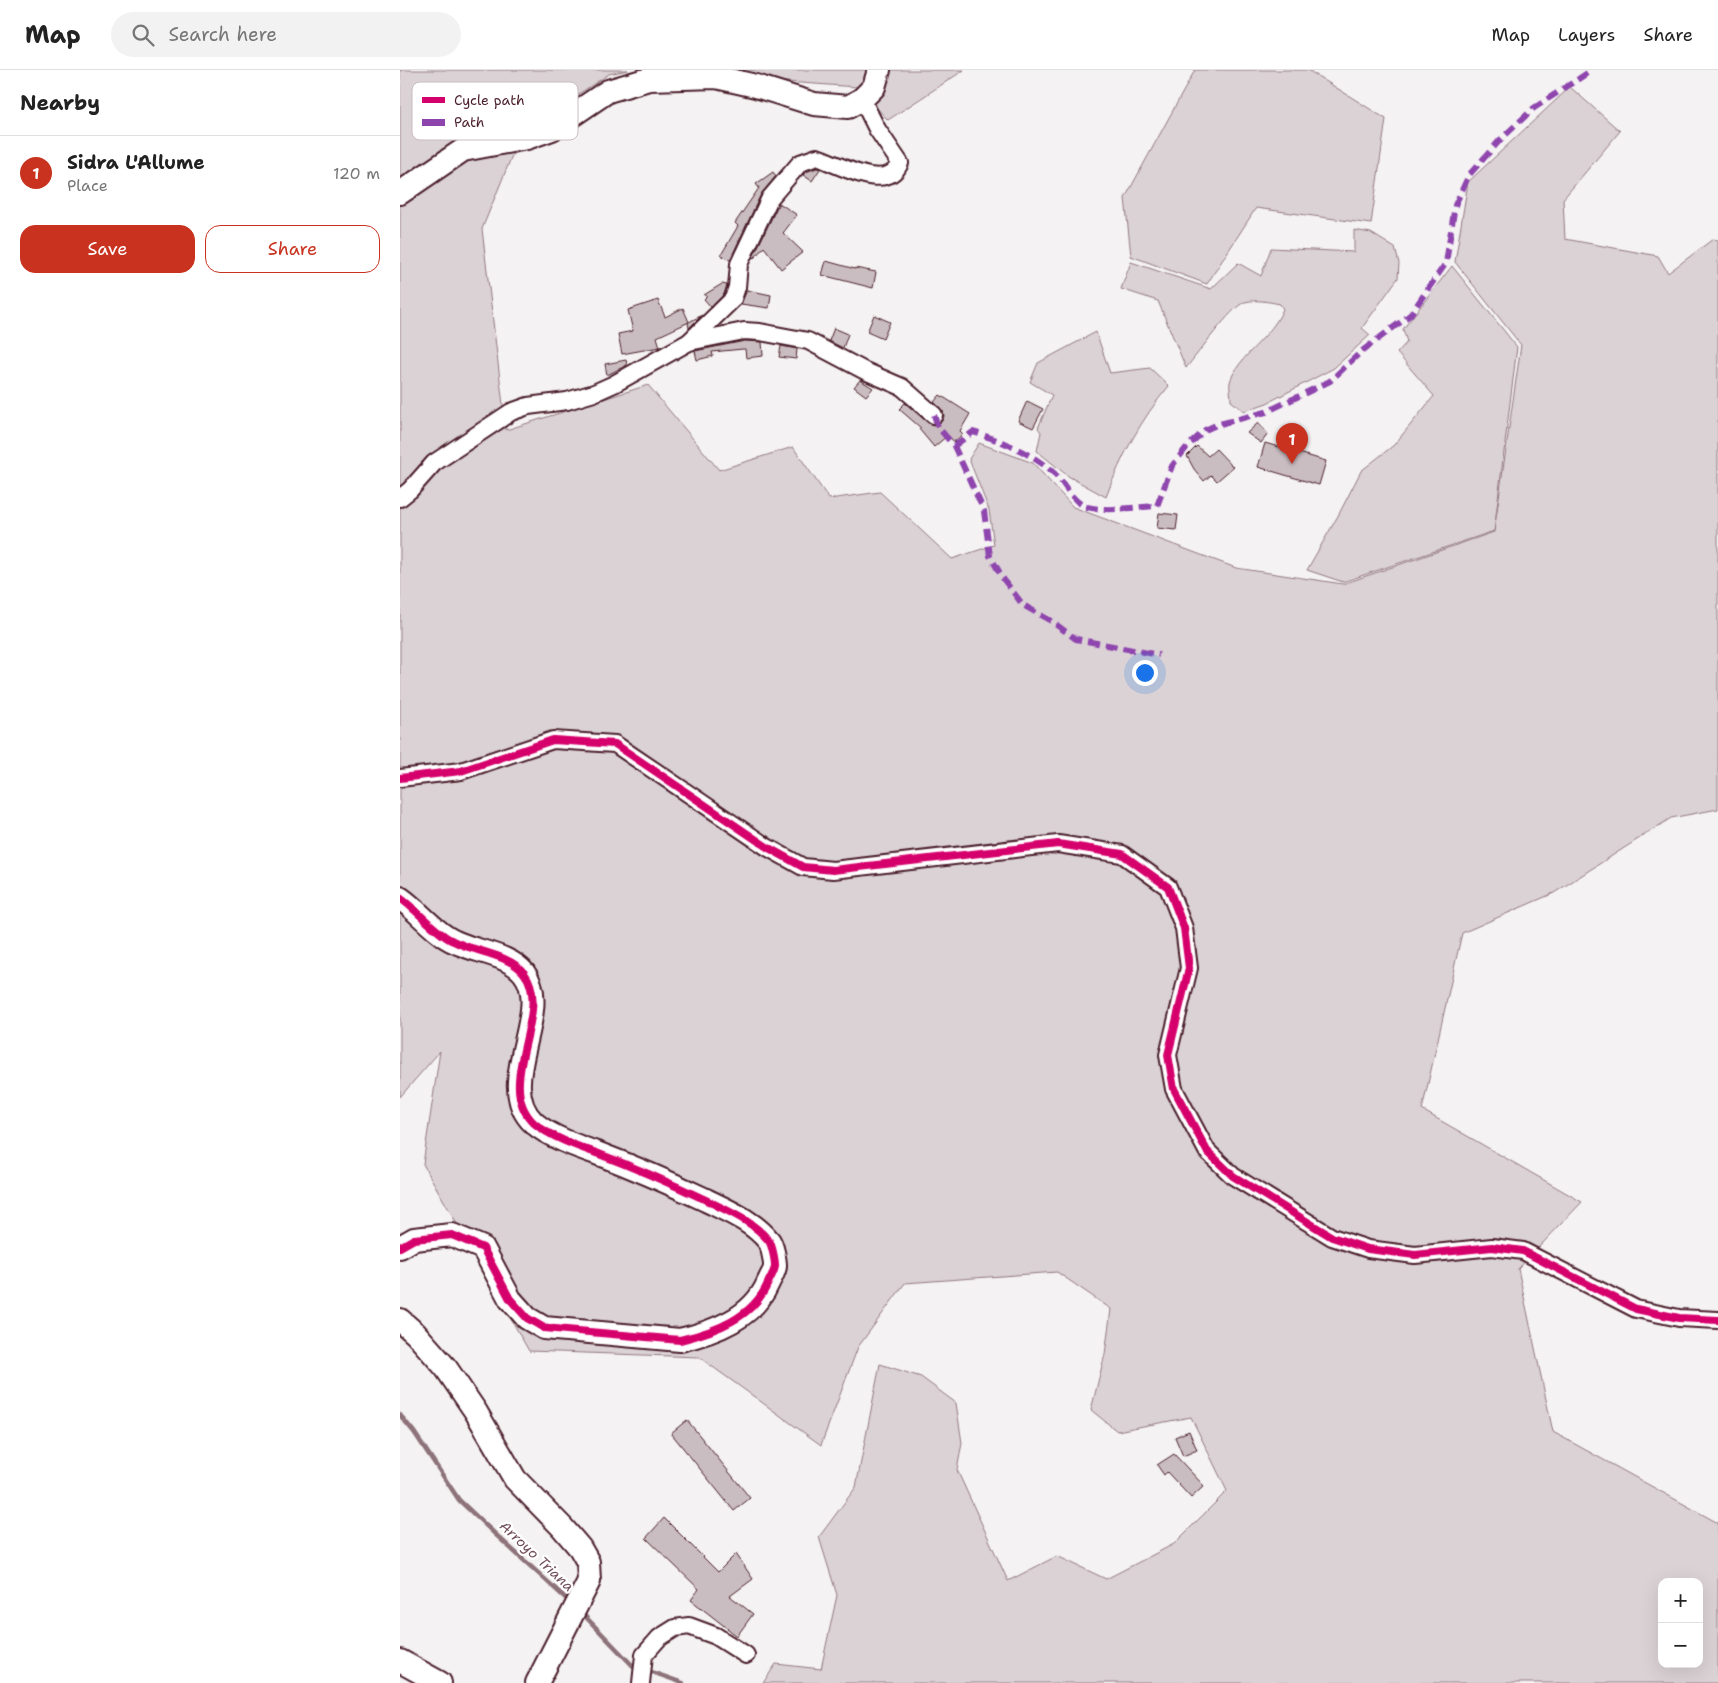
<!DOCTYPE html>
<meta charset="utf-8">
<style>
:root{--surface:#fff;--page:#f2f2f2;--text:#222;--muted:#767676;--line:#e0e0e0;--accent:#c8321e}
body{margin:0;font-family:"Shantell Sans",sans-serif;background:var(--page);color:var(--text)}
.controls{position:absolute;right:15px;bottom:15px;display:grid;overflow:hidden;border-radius:10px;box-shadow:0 5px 20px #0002}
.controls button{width:45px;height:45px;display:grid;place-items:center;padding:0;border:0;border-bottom:1px solid var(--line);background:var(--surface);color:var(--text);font:25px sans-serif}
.you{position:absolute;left:744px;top:602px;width:18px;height:18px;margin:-12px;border:4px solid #fff;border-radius:50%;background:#1a73e8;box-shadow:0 0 0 8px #1a73e833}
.badge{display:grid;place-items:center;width:32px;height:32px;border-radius:50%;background:var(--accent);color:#fff;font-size:16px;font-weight:700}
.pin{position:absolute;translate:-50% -41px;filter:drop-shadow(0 1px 2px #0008)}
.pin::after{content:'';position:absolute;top:26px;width:18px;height:15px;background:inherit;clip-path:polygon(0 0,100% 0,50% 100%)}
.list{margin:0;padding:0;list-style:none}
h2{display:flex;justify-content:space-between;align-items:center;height:65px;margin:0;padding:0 20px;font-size:21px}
h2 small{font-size:16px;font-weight:400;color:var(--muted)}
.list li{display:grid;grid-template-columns:32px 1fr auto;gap:15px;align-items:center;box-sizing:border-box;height:75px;padding:0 20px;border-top:1px solid var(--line)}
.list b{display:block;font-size:19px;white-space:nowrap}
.list p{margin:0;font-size:16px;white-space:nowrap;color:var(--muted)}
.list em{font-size:16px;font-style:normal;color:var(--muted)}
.actions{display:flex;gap:10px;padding:15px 20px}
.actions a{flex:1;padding:11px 0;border:1px solid var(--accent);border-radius:15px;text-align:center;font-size:18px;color:var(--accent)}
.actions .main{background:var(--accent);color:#fff}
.icon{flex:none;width:28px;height:28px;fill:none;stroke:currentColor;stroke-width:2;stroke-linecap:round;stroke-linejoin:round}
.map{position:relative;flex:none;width:1318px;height:1613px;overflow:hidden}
header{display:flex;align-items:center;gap:30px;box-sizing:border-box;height:70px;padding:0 25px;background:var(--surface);border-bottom:1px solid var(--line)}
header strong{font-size:24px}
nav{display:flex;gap:28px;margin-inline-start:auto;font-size:18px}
.search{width:350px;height:45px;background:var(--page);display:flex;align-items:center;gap:12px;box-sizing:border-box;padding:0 18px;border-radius:28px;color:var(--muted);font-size:19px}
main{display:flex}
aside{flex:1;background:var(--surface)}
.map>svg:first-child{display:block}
.green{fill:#dbd2d5;stroke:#927880;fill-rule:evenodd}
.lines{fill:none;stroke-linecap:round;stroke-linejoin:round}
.stream{stroke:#8d727a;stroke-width:4.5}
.building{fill:#cabdc1;stroke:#4a1f2b}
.street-casing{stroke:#4a1f2b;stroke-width:20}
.secondary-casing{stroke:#4a1f2b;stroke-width:26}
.street{stroke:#fff;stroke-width:16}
.secondary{stroke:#fff;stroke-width:22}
.quiet{stroke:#8e44ad;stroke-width:6;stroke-dasharray:12 6;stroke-linecap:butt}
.cycleway-casing{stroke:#fff;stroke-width:11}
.cycleway{stroke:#d6006c;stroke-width:8}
.labels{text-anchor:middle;stroke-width:4.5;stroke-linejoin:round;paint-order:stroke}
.water-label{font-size:14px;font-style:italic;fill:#714f59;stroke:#fff}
.key{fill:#fff;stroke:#c9bcbf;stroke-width:1}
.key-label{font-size:14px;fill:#4a1f2b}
</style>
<header>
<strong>Map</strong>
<div class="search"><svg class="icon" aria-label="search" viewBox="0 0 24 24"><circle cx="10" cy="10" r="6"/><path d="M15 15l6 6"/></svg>Search here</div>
<nav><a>Map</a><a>Layers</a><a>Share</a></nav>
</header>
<main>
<aside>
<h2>Nearby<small></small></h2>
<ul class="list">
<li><span class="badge">1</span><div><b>Sidra L'Allume</b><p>Place</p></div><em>120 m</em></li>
</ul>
<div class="actions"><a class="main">Save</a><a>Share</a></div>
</aside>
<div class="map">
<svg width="1318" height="1613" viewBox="0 0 1318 1613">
<rect width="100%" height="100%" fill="#f4f2f2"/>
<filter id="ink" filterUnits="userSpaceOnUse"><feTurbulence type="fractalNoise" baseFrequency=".02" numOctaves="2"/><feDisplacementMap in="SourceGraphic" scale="10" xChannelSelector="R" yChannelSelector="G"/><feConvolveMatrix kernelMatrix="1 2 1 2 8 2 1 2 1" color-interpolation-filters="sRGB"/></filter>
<g filter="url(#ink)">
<g class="green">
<path d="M 0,0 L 228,0 L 209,4 L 122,61 L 82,159 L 106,360 L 248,315 L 319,400 L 393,377 L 429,429 L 480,422 L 552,489 L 594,475 L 589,440 L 569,389 L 579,373 L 633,393 L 673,437 L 836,498 L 943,514 L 1094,462 L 1121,275 L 1055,192 L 1068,112 L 1170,17 L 1220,61 L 1163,129 L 1165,169 L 1258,186 L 1268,203 L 1313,169 L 1318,170 L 1318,739 L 1271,748 L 1154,823 L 1062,863 L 1022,1040 L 1182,1132 L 1118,1199 L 1153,1362 L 1318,1453 L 1318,1613 L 363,1613 L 376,1594 L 421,1599 L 437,1525 L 419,1467 L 456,1417 L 480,1294 L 521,1307 L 556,1333 L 562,1373 L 557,1400 L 608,1511 L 657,1486 L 706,1509 L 774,1474 L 827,1421 L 791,1347 L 717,1361 L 691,1340 L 705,1284 L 711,1239 L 657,1202 L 505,1213 L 458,1277 L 421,1375 L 299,1287 L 129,1281 L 23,1094 L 40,981 L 0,1027 ZM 1262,1512 L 1299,1512 L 1299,1594 L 1262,1594 Z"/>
<path d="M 304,0 L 564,0 L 488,50 L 457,17 L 373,11 Z"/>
<path d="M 795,0 L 908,0 L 986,49 L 971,154 L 856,138 L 807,214 L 731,186 L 725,128 Z"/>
<path d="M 954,160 L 971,163 L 995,178 L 999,193 L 998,208 L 962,258 L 970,265 L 934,298 L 867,333 L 844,341 L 831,331 C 831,325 829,317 830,312 C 837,287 872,267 883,239 L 880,234 C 870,232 856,229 845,232 C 832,236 797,285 786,298 L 758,231 L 721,219 L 731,192 L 811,219 L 838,193 L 861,206 L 871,178 L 954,182 Z"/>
<path d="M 1052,196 L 1117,277 L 1094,461 L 943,512 L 907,500 L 939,444 L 961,401 L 994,375 L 1034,326 L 997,283 L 1007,272 L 1003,259 Z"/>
<path d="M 696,262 L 710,303 L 750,298 L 769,316 C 741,349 721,387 706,427 L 668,406 L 637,381 L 641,362 L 638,358 L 652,325 L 630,312 L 638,293 Z"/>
</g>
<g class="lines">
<g class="stream">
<path d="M 0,1345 L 14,1362 L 59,1430 L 95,1464 L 171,1533"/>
<path d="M 180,1541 L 235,1598 L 239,1599"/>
<path d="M 246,1600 L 283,1613"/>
</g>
</g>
<g class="building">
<path d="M 417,98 L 420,99 L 412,111 L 403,105 L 406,102 Z"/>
<path d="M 373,102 L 376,106 L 361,124 L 330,190 L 321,185 L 338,156 L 335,153 L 359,118 L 356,114 Z"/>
<path d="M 379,133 L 397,145 L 383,163 L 403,182 L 381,199 L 364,177 L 354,188 L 353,187 Z"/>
<path d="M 426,191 L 455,199 L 455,198 L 476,202 L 473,218 L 422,205 Z"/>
<path d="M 322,214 L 327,215 L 324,224 L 311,237 L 304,229 L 307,226 L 304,225 Z"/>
<path d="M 347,220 L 371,225 L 369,238 L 341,234 Z"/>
<path d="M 258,230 L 265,247 L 283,238 L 289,252 L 302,245 L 289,258 L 288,253 L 289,252 L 257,267 L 260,277 L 222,284 L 218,264 L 233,261 L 228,240 Z"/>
<path d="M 474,245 L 490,252 L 483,269 L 467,262 Z"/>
<path d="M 434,258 L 448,264 L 443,278 L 429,271 Z"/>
<path d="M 345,271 L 362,272 L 363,286 L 346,288 L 345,279 L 343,279 L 312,282 L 313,286 L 297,290 L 295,281 Z"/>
<path d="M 381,276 L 397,279 L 396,289 L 379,287 Z"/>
<path d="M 226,290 L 227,295 L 207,305 L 205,294 Z"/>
<path d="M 460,310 L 473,318 L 466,326 L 454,317 Z"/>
<path d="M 540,325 L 570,344 L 560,361 L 563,364 L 554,372 L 548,365 L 534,377 L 519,359 L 521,358 L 499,339 L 505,333 L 528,353 L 533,355 L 538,354 L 542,351 L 544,346 L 543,341 L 534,332 Z"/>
<path d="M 627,331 L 643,339 L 633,358 L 618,351 Z"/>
<path d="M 858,353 L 868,364 L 861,373 L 847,363 Z"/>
<path d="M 865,373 L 926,391 L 919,415 L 858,397 Z"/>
<path d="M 797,376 L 808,386 L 816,379 L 833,397 L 817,411 L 811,405 L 804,411 L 794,399 L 787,386 Z"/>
<path d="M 759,443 L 778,445 L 776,460 L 757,458 Z"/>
<path d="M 287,1350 L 350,1428 L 334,1441 L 271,1363 Z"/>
<path d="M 789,1361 L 797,1380 L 783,1386 L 775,1367 Z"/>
<path d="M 774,1384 L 804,1416 L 791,1428 L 767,1402 L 764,1405 L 757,1395 Z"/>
<path d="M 264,1448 L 318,1502 L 336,1484 L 353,1509 L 330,1526 L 353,1544 L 337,1566 L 291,1530 L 299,1519 L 246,1468 Z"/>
</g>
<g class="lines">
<defs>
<g id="street">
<path d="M 289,272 L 333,229 L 337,217 L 339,194 L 370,128 L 400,93 L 417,87 C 438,94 487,124 500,93 L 477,59 L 462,29"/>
<path d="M 0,428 L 10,420 L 34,393 L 111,342 L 128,336 L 167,331 L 194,323 L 214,314 L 289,272 L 344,261 L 360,262 L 408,271 L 465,301 L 502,317 L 534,345"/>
<path d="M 0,708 L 61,701 L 153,670 L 215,674 L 367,777 L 403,797 L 433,800 L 658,774 L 722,784 L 768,817 L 784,858 L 789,898 L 768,985 L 774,1019 L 807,1081 L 833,1106 L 932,1167 L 968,1179 L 1015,1185 L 1092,1177 L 1123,1181 L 1236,1239 L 1279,1248 L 1318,1250"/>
<path d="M 241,1613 L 244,1585 L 259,1568 L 275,1558 L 289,1556 L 316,1566 L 346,1585"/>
</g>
<g id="secondary">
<path d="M 0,123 L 63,80 L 127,68 L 152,59 L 208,21 L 249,9 L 316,7 L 356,16 L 414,34 L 448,37 L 462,29 L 474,17 L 479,0"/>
<path d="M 0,828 C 16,839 29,856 46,867 C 68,882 107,882 124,903 C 154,941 92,1014 134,1053 C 150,1067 179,1077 199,1084 C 236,1098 270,1113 306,1130 C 328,1141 353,1151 369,1171 C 372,1175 375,1190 375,1196 C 375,1201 370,1208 368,1213 C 353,1248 314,1262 280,1270 L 144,1258 L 127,1248 L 110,1229 L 83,1178 L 52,1165 L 14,1169 L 0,1177"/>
<path d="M 0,1250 L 16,1264 L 46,1298 L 76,1342 L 115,1409 L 162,1457 L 180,1478 L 188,1492 L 189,1511 L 137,1613"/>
<path d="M 0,1591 L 40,1613"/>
</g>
</defs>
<use href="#street" class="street-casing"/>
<use href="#secondary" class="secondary-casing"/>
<use href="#street" class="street"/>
<use href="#secondary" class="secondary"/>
<g class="quiet">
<path d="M 534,345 L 538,357 L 554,376 L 584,441 L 590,486 L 604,510 L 623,535 L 651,551 L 676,569 L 759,585"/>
<path d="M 554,376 L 573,362 C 602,371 632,383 655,404 C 665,414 673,433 687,437 C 708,442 735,437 757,436 L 772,396 L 787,377 L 805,360 L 816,355 L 866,342 L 918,317 L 930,311 L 962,281 L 1010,245 L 1046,193 L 1055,135 L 1069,105 L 1100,70 L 1134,38 L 1192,0"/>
</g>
<defs>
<g id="cycleway">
<path d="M 0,708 L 61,701 L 153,670 L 215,674 L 367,777 L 403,797 L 433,800 L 658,774 L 722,784 L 768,817 L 784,858 L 789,898 L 768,985 L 774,1019 L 807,1081 L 833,1106 L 932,1167 L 968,1179 L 1015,1185 L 1092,1177 L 1123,1181 L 1236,1239 L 1279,1248 L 1318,1250"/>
<path d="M 0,828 C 16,839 29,856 46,867 C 68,882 107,882 124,903 C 154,941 92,1014 134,1053 C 150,1067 179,1077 199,1084 C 236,1098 270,1113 306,1130 C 328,1141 353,1151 369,1171 C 372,1175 375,1190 375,1196 C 375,1201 370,1208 368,1213 C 353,1248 314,1262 280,1270 L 144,1258 L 127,1248 L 110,1229 L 83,1178 L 52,1165 L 14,1169 L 0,1177"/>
</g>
</defs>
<use href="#cycleway" class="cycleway-casing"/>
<use href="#cycleway" class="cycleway"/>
</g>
</g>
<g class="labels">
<g class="water-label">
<text transform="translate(137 1486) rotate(43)" y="5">Arroyo Triana</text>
</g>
</g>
<rect x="12" y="12" width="166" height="58" rx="8" class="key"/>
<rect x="22" y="27" width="23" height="6" fill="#d6006c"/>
<rect x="22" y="49" width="23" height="7" fill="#8e44ad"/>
<g class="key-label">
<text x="54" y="35">Cycle path</text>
<text x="54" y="57">Path</text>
</g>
</svg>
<div class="controls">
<button>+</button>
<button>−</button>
</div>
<div class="you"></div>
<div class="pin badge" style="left:892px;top:394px">1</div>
</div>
</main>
